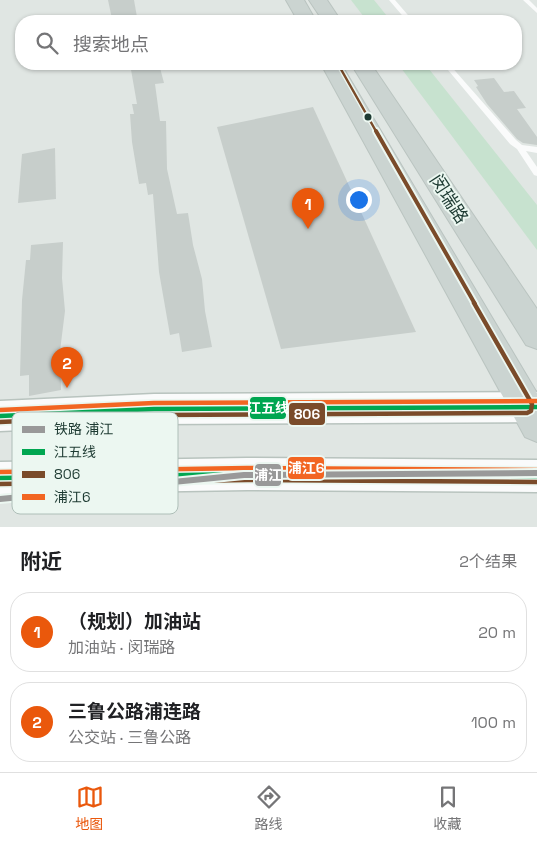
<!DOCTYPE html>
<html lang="zh">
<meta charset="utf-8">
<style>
:root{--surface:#fff;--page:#f2f2f2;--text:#202124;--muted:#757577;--line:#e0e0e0;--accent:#ea580c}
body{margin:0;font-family:"Space Grotesk","Noto Sans SC",sans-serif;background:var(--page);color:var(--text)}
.you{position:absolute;left:358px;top:199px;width:18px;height:18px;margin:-12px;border:4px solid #fff;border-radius:50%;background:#1a73e8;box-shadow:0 0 0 8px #1a73e833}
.badge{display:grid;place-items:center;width:32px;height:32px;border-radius:50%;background:var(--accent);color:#fff;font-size:16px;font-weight:700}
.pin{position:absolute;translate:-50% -41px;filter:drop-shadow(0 1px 2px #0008)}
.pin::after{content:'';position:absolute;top:26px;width:18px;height:15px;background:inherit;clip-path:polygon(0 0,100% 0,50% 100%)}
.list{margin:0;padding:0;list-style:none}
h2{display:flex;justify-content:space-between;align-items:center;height:65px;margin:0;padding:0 20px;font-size:21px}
h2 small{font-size:16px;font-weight:400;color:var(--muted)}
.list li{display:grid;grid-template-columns:32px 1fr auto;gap:15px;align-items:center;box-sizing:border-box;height:80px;margin:0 10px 10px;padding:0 10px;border:1px solid var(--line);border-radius:20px}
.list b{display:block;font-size:19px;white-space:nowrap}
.list p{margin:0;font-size:16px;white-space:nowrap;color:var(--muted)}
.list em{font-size:16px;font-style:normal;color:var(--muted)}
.icon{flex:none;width:28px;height:28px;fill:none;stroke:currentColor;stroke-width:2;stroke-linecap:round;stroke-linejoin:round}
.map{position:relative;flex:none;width:537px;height:527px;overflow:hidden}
.search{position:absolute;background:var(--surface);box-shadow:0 1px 4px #0004;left:15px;right:15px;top:15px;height:55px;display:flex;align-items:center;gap:12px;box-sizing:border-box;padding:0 18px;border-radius:20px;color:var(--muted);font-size:19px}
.sheet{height:245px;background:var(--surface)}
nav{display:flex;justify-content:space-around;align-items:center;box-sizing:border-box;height:70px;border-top:1px solid var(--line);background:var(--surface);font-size:14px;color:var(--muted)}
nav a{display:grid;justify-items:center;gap:2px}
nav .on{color:var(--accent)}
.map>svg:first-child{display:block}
.green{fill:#c7e2cf}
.building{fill:#c7cecb}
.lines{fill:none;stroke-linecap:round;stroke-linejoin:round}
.secondary-casing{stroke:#b8c3be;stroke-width:3}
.primary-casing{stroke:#bac4c0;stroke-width:2}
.lane{fill:#fafbfb;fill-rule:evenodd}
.secondary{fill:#fafbfb;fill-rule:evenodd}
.primary{fill:#cbd4d1;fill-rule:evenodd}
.bus-1-casing{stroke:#ecf7f1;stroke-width:8}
.bus-2-far2-casing{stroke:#ecf7f1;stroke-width:5}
.bus-2-far1-casing{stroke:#ecf7f1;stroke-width:8}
.bus-2-casing{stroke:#ecf7f1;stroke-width:8}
.bus-3-casing{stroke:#ecf7f1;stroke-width:8}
.bus-1{stroke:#00a651;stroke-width:4.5}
.bus-2-far2{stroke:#7a4b2a;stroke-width:2.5}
.bus-2-far1{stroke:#7a4b2a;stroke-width:4}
.bus-2{stroke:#7a4b2a;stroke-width:4.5}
.bus-3{stroke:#f26522;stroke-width:4.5}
.rail-1-casing{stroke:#ecf7f1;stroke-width:10}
.rail-1{stroke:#999;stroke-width:6}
.bus-dot{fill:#1d3a32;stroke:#ecf7f1;stroke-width:2}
.labels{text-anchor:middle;stroke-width:4;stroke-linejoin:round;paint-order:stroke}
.street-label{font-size:18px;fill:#1d3a32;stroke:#ecf7f1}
.key{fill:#ecf7f1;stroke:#aebeb8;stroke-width:1}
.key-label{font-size:14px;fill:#1d3a32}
.line-badge{stroke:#ecf7f1;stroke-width:2}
.badge-label{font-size:14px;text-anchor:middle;font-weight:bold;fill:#fff}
</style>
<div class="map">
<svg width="537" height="527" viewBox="0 0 537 527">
<rect width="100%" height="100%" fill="#e0e6e3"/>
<g class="green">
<path d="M 351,0 L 374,0 L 391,21 L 367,21 Z"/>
<path d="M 398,64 L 425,64 L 537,205 L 537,250 Z"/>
</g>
<g class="building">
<path d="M 108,0 L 134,0 L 137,17 L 112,19 Z"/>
<path d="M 130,64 L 159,64 L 164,83 L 155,84 L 160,121 L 166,121 L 167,169 L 177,214 L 188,213 L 193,245 L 202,279 L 205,311 L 212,347 L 182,352 L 179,333 L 170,335 L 159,272 L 153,194 L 148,195 L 146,183 L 139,184 L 132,142 L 130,114 L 134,114 L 132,104 L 137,104 Z"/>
<path d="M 494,78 L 504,92 L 514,91 L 526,108 L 517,109 L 537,137 L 537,145 L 523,143 L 517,139 L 487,104 L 476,87 L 478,86 L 474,80 Z"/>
<path d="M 313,107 L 416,332 L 281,349 L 217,127 Z"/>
<path d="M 55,148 L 56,199 L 18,203 L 22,154 Z"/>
<path d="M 63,242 L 62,278 L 65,311 L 60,351 L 61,390 L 29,396 L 29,375 L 20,376 L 22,300 L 26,260 L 30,260 L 31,245 Z"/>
</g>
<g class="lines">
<defs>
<g id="secondary">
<path d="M 537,392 L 537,422 L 154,424 L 0,431 L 0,401 L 154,394 Z"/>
<path d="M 247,458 L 537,460 L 537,492 L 247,490 L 0,494 L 0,462 Z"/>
</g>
<g id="primary">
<path d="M 286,0 L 304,0 L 316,21 L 298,21 Z"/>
<path d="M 309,0 L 327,0 L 341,21 L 323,21 Z"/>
<path d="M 321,64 L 341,64 L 537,393 L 537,442 L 525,437 Z"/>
<path d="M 351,64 L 371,64 L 537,309 L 537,349 L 526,345 Z"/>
</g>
</defs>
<use href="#secondary" class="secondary-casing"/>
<use href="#primary" class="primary-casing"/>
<g class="lane">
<path d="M 389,0 L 395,0 L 413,21 L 407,21 Z"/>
<path d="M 523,0 L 529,0 L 537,8 L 537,13 Z"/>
<path d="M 443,64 L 449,64 L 516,140 L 522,145 L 537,147 L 537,153 L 526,151 L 537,167 L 537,176 L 534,175 L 517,149 L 510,144 Z"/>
</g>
<use href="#secondary" class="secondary"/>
<use href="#primary" class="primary"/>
<defs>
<g id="bus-1">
<path d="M 0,416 L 154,409 L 537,407"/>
<path d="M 0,478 L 247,474 L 537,476"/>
</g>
<path id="bus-2-far2" d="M 338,64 L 377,133"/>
<path id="bus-2-far1" d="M 376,131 L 475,304"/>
<g id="bus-2">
<path d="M 0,422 L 154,415 L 527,413 L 531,411 L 532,404 L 474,303"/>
<path d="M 0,484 L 247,480 L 537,482"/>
</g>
<g id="bus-3">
<path d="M 0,410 L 154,403 L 537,401"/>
<path d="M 0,472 L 247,468 L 537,470"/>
</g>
</defs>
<use href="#bus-1" class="bus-1-casing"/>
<use href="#bus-2-far2" class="bus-2-far2-casing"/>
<use href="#bus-2-far1" class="bus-2-far1-casing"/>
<use href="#bus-2" class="bus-2-casing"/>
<use href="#bus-3" class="bus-3-casing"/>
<use href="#bus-1" class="bus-1"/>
<use href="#bus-2-far2" class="bus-2-far2"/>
<use href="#bus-2-far1" class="bus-2-far1"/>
<use href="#bus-2" class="bus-2"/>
<use href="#bus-3" class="bus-3"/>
<defs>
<path id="rail-1" d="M 0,499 L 244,475 L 537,473"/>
</defs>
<use href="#rail-1" class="rail-1-casing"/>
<use href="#rail-1" class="rail-1"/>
</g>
<circle class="bus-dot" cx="368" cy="117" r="4.5"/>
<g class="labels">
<g class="street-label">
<text transform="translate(449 199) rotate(57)" y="6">闵瑞路</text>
</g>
</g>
<rect x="12" y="412" width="166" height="102" rx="8" class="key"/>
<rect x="22" y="426" width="23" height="7" fill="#999"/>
<rect x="22" y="449" width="23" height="6" fill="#00a651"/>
<rect x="22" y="471" width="23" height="7" fill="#7a4b2a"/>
<rect x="22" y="494" width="23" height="6" fill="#f26522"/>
<g class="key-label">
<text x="54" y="434">铁路 浦江</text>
<text x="54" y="457">江五线</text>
<text x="54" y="479">806</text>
<text x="54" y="502">浦江6</text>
</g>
<g class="line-badge">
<rect x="249" y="396" width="38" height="24" rx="5" fill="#00a651"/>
<rect x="288" y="402" width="38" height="24" rx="5" fill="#7a4b2a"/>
<rect x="287" y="456" width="38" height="24" rx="5" fill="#f26522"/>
<rect x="254" y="463" width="28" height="24" rx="5" fill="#999"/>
</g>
<g class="badge-label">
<text x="268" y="413">江五线</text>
<text x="307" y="419">806</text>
<text x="306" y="473">浦江6</text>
<text x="268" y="480">浦江</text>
</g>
</svg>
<div class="you"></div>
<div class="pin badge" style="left:308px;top:229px">1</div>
<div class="pin badge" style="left:67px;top:388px">2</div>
<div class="search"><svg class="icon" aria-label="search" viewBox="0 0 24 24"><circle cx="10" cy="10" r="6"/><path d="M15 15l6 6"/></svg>搜索地点</div>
</div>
<section class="sheet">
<h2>附近<small>2个结果</small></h2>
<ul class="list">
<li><span class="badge">1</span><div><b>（规划）加油站</b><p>加油站 · 闵瑞路</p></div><em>20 m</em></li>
<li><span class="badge">2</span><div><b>三鲁公路浦连路</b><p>公交站 · 三鲁公路</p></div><em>100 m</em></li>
</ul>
</section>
<nav>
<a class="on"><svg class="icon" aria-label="map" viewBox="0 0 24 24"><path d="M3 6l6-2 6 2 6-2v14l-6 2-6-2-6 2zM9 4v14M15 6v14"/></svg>地图</a>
<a><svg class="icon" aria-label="directions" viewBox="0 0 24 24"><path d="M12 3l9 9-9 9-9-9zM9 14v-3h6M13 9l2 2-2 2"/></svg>路线</a>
<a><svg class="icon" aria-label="saved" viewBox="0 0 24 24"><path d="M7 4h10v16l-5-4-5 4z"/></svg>收藏</a>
</nav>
